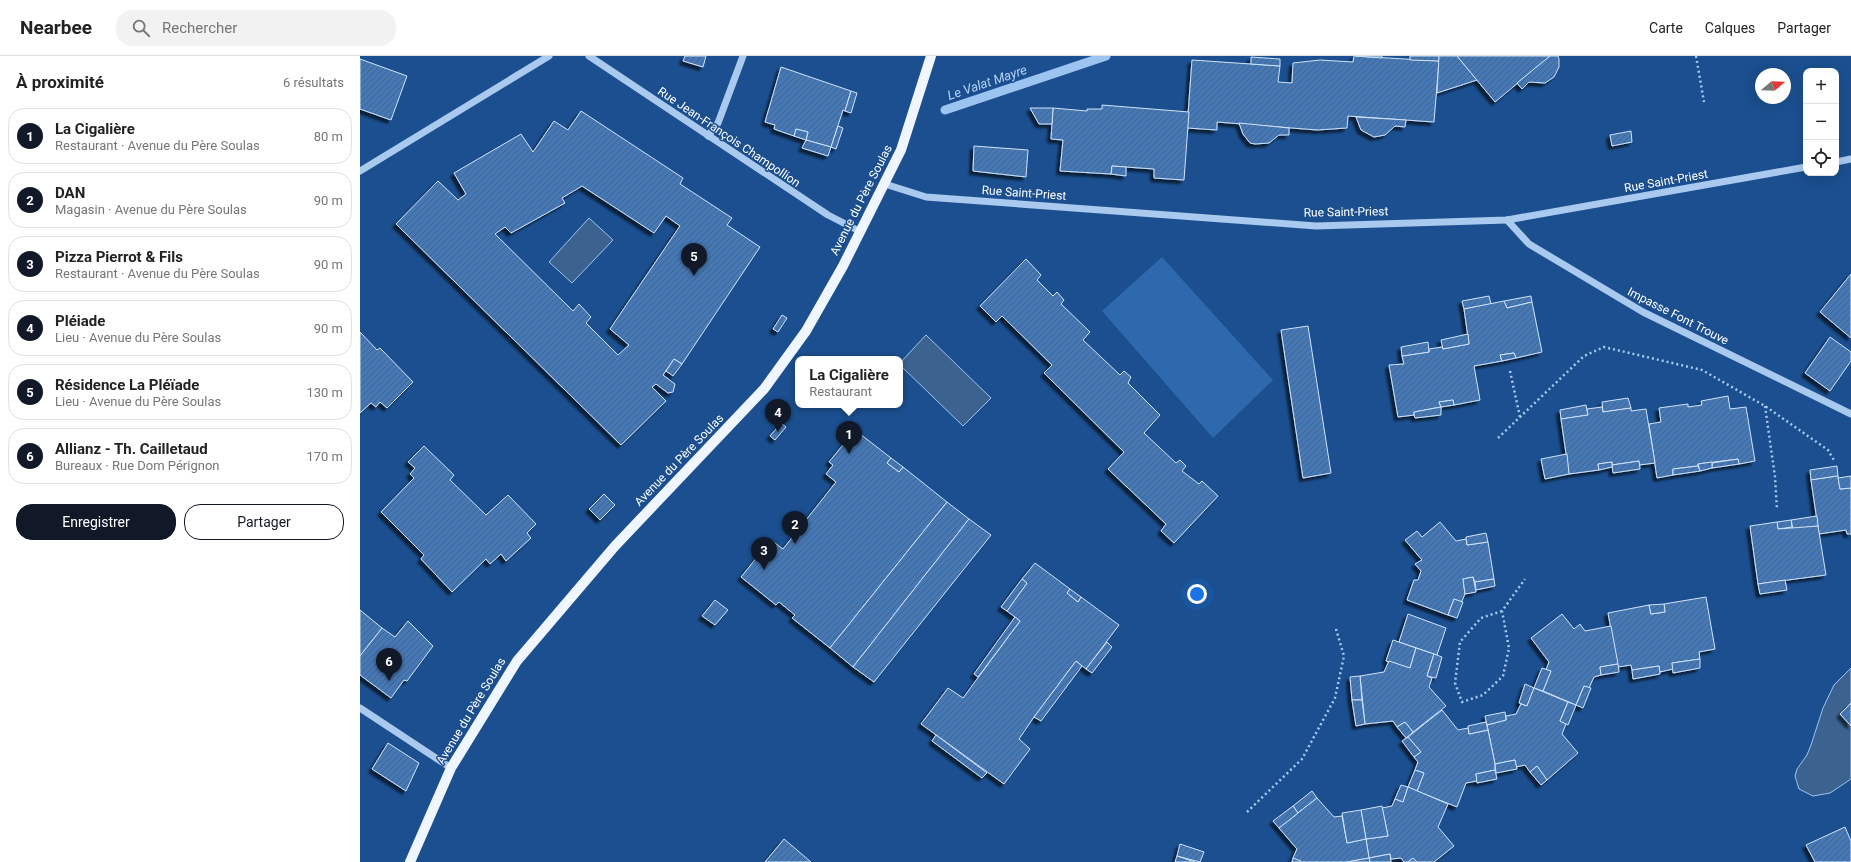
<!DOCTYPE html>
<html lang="fr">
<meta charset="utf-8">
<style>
:root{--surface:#fff;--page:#f2f2f2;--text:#222;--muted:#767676;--line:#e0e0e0;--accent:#111827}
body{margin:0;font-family:Roboto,sans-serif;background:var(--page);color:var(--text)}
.controls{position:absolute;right:12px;top:12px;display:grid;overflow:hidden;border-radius:8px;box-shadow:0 4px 16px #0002}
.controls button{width:36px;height:36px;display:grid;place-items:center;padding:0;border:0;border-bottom:1px solid var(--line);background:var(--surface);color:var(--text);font:20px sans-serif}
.compass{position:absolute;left:1395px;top:12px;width:36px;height:36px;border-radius:50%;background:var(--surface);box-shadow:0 4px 16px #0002;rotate:71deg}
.you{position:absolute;left:837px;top:538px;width:14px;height:14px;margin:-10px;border:3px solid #fff;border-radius:50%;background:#1a73e8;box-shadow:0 0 0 6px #1a73e833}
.badge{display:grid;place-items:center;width:26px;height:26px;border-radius:50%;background:var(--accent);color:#fff;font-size:13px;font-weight:700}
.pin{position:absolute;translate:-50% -33px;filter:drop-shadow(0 1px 2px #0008)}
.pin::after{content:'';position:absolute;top:21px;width:14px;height:12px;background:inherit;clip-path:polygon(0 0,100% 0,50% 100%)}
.popup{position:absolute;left:435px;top:300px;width:108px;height:52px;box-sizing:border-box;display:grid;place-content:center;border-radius:8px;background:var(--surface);filter:drop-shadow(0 1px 3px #0005);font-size:13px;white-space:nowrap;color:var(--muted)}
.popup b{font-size:15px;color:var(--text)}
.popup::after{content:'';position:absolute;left:50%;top:100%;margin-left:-8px;border:8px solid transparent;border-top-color:var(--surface)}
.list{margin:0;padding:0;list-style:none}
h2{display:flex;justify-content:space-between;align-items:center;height:52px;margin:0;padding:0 16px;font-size:17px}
h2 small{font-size:13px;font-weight:400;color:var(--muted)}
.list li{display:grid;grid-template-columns:26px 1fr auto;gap:12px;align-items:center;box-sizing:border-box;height:56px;margin:0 8px 8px;padding:0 8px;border:1px solid var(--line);border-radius:16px}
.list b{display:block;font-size:15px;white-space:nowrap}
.list p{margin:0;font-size:13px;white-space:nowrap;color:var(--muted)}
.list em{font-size:13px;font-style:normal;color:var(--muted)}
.actions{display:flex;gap:8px;padding:12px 16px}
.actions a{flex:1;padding:9px 0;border:1px solid var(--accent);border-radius:16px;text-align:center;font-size:14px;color:var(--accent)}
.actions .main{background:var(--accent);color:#fff}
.icon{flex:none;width:22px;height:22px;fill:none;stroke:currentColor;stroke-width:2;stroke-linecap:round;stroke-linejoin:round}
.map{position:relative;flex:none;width:1491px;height:806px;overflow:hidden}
header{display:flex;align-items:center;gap:24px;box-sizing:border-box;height:56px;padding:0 20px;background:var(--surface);border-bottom:1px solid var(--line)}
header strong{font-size:19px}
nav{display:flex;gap:22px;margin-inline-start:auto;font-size:14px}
.search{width:280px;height:36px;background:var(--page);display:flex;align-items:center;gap:10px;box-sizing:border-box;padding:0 14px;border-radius:16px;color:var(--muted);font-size:15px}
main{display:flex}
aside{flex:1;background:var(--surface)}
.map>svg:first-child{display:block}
.park{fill:#2e69ad}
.water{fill:#3c6290;stroke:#9cc4f0}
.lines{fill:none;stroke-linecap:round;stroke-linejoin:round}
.stream{stroke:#9cc4f0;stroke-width:9}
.building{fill:url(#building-hatch);stroke:#cfe3fa;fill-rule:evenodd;filter:url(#shadow)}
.path{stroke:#a9c9ee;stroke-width:2.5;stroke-dasharray:2 3;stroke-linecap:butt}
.minor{stroke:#a9c9ee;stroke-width:7}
.major{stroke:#f0f6ff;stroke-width:10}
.labels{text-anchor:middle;stroke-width:3;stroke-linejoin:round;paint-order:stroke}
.street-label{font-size:12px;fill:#fff;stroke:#1b4f8f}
.water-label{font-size:13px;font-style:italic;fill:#b5d3f5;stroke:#1b4f8f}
</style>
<header>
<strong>Nearbee</strong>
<div class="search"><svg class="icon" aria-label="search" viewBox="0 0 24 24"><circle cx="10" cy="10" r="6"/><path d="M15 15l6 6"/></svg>Rechercher</div>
<nav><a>Carte</a><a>Calques</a><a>Partager</a></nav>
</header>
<main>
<aside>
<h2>À proximité<small>6 résultats</small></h2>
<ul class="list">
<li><span class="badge">1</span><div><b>La Cigalière</b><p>Restaurant · Avenue du Père Soulas</p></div><em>80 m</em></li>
<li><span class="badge">2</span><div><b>DAN</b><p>Magasin · Avenue du Père Soulas</p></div><em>90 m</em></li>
<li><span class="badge">3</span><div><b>Pizza Pierrot &amp; Fils</b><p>Restaurant · Avenue du Père Soulas</p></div><em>90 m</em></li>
<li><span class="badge">4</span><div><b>Pléiade</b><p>Lieu · Avenue du Père Soulas</p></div><em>90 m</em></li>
<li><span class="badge">5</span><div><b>Résidence La Pléïade</b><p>Lieu · Avenue du Père Soulas</p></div><em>130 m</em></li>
<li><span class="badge">6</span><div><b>Allianz - Th. Cailletaud</b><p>Bureaux · Rue Dom Pérignon</p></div><em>170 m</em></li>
</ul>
<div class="actions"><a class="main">Enregistrer</a><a>Partager</a></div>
</aside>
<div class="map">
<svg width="1491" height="806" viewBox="0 0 1491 806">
<defs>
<pattern id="building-hatch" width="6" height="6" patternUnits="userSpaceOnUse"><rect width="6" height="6" fill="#4478b7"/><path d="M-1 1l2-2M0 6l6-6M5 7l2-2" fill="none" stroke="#486282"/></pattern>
<filter id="shadow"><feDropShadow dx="-3.5" dy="3.5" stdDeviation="1" flood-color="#0009"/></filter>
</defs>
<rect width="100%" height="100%" fill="#1b4f8f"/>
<path class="park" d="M 802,201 L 913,324 L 853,382 L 742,255 Z"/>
<g class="water">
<path d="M 229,162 L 253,184 L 212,227 L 189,206 Z"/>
<path d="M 566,279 L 631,342 L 603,370 L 540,309 L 540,307 Z"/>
<path d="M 1491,612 L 1491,647 L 1480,658 L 1491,670 L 1491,723 L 1470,737 L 1453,740 L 1439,733 L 1435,720 L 1437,713 L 1447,699 L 1451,689 L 1463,652 L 1474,629 Z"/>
</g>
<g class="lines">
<path class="stream" d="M 585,54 L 746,0"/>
</g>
<g class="building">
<path d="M 325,0 L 346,0 L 343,11 L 323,5 Z"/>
<path d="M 994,0 L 1079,5 L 1074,66 L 988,60 L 987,72 L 957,74 L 857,66 L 857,74 L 827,72 L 832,4 L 920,10 L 918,26 L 932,27 L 933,7 L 960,4 L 993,6 Z"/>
<path d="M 996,0 L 1022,0 L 1022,2 Z"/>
<path d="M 1050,0 L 1079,0 L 1079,5 L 1050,4 Z"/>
<path d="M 1079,0 L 1097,0 L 1117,24 L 1077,37 Z"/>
<path d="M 1097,0 L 1190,0 L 1135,46 Z"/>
<path d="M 1190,0 L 1198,0 L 1199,3 L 1199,11 L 1194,21 L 1185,27 L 1169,26 L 1162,33 L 1157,27 Z"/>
<path d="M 891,1 L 920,3 L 920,10 L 891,8 Z"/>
<path d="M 0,3 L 47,20 L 31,64 L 0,53 Z"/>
<path d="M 421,11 L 491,35 L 485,55 L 483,54 L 471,91 L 446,84 L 448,76 L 436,73 L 434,80 L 414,73 L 415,69 L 405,66 Z"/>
<path d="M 491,35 L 497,37 L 491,57 L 485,55 Z"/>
<path d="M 742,49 L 829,56 L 824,124 L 794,122 L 794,113 L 752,110 L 751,118 L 700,115 L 703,84 L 691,83 L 693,52 L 727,55 L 727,53 L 742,53 Z"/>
<path d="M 670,52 L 693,52 L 692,68 L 679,68 Z"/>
<path d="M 221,55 L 323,122 L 320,128 L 372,162 L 367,169 L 400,191 L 322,308 L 314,303 L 303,319 L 315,328 L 313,336 L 308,337 L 296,328 L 292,331 L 306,345 L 261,389 L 36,168 L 78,125 L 98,144 L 106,138 L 94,117 L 161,78 L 173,96 L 194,65 L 208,74 ZM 222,130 L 294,177 L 306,160 L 320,170 L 250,273 L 269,289 L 258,299 L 226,267 L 231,261 L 219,248 L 213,255 L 135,178 L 145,171 L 151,177 L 205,147 L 202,142 Z"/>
<path d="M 996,61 L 1046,64 L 1045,71 L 1035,70 L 1025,79 L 1014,81 L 1001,74 Z"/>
<path d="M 879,67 L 929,72 L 929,79 L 919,79 L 909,87 L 895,88 L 890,87 L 883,78 Z"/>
<path d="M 478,70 L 483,72 L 476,93 L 471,91 Z"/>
<path d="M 436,73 L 448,76 L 446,84 L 434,80 Z"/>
<path d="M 1271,75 L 1272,86 L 1252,90 L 1250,79 Z"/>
<path d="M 446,84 L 471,91 L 468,100 L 442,92 Z"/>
<path d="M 614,90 L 668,94 L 666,121 L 613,115 Z"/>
<path d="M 752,110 L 766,111 L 766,120 L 751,118 Z"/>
<path d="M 666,203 L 681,219 L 677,224 L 693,240 L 697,236 L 704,244 L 701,248 L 730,276 L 723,284 L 760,319 L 764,315 L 771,321 L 768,327 L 800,359 L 784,377 L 816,407 L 820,404 L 826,410 L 822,415 L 839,428 L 842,425 L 858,440 L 814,487 L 801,475 L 806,468 L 748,413 L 764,396 L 684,317 L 692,309 L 642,260 L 636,266 L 620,250 Z"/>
<path d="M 1491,218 L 1491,282 L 1460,256 Z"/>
<path d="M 1129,240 L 1131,248 L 1104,253 L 1102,245 Z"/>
<path d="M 1171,240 L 1172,246 L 1147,252 L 1144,245 Z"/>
<path d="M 1144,245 L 1147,252 L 1172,246 L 1182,296 L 1156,302 L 1154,297 L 1140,299 L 1142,305 L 1114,310 L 1120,344 L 1094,349 L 1093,344 L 1079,346 L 1081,351 L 1054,356 L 1054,359 L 1038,361 L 1029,309 L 1044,308 L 1042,300 L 1069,296 L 1069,293 L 1082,291 L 1083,293 L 1109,288 L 1104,253 Z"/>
<path d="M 422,259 L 427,262 L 418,276 L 413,273 Z"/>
<path d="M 948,270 L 971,417 L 943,422 L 921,274 Z"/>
<path d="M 0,276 L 17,294 L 20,292 L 53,326 L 27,352 L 20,346 L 16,351 L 11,347 L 0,357 Z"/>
<path d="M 1108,278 L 1109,288 L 1083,293 L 1081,284 Z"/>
<path d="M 1470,281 L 1491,296 L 1491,305 L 1470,335 L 1445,317 Z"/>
<path d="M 1068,286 L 1069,296 L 1042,300 L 1041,291 Z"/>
<path d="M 1154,297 L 1156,302 L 1142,305 L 1140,299 Z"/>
<path d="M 314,303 L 322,308 L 313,320 L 306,315 Z"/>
<path d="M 1368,340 L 1370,353 L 1386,351 L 1395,405 L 1379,408 L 1378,403 L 1338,408 L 1338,410 L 1313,413 L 1313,419 L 1297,422 L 1289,368 L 1301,366 L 1299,352 L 1328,348 L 1328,351 L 1342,349 L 1341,345 Z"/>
<path d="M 1268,342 L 1271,352 L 1243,356 L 1242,346 Z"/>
<path d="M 1093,344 L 1094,349 L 1081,351 L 1079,346 Z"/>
<path d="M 1226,349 L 1228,359 L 1201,363 L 1200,354 Z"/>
<path d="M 1081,351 L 1081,359 L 1055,362 L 1054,359 L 1054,356 Z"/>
<path d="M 1242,351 L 1243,356 L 1271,352 L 1271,355 L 1286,353 L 1295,407 L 1279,409 L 1279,405 L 1252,409 L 1252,406 L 1238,408 L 1239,414 L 1209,418 L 1201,363 L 1228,359 L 1227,353 Z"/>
<path d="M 421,367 L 426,371 L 415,384 L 410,380 Z"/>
<path d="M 495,374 L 531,402 L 527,407 L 539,416 L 543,411 L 587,446 L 470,592 L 432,562 L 435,559 L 419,546 L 416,549 L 381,521 L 411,484 L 423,493 L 476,426 L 466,418 L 473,409 L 469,406 Z"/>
<path d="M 64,390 L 94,419 L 90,424 L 126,459 L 148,439 L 176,468 L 167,477 L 171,482 L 146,505 L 141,498 L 130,508 L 126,503 L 92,536 L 61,503 L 64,499 L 21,456 L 54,422 L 50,418 L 55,412 L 48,406 Z"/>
<path d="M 1207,398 L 1209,418 L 1185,423 L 1181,403 Z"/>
<path d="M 531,402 L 543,411 L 539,416 L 527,407 Z"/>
<path d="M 1378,403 L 1379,408 L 1352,412 L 1352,407 Z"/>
<path d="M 1279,405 L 1280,413 L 1253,417 L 1252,409 Z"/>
<path d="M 1252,406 L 1252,411 L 1239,414 L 1238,408 Z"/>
<path d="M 1352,406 L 1352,412 L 1340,415 L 1338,408 Z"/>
<path d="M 1338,410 L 1340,415 L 1313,419 L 1313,413 Z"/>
<path d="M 1477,410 L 1478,420 L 1451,424 L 1450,414 Z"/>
<path d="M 1478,420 L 1480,433 L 1491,432 L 1491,478 L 1487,478 L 1486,474 L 1459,478 L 1451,424 Z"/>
<path d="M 1491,420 L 1491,432 L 1480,433 L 1478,422 Z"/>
<path d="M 244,438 L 255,449 L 240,464 L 229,453 Z"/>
<path d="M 587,446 L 609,463 L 493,611 L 470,592 Z"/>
<path d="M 1457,460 L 1458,470 L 1433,473 L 1431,464 Z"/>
<path d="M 609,463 L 631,479 L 514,626 L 493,611 Z"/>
<path d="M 1431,464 L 1432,471 L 1418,473 L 1417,466 Z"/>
<path d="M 1080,466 L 1096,485 L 1106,483 L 1107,489 L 1128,486 L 1134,523 L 1115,526 L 1113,521 L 1103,523 L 1105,538 L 1101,547 L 1094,543 L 1088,559 L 1047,544 L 1054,524 L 1058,524 L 1061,515 L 1055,508 L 1062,504 L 1045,484 L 1057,475 L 1062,481 Z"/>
<path d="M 1417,466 L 1418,473 L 1458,470 L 1466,519 L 1398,528 L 1390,470 Z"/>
<path d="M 1126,477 L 1128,486 L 1107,489 L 1106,481 Z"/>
<path d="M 675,507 L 710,533 L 707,537 L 718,546 L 721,541 L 759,569 L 726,613 L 716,605 L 674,661 L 659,683 L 670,693 L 644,728 L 561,668 L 588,632 L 603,642 L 660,565 L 647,555 L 667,527 L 662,523 Z"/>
<path d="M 1113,521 L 1116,536 L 1105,538 L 1103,523 Z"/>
<path d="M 662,523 L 667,527 L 647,555 L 641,551 Z"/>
<path d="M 1134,523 L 1135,530 L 1116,534 L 1115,526 Z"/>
<path d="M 1425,524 L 1427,534 L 1400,538 L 1398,528 Z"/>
<path d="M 710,533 L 721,541 L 718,546 L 707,537 Z"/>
<path d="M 1346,541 L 1355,593 L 1339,596 L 1340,603 L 1312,607 L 1313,613 L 1300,616 L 1299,610 L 1272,614 L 1271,609 L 1258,611 L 1248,557 L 1289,549 L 1291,558 L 1305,556 L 1304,548 Z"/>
<path d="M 1094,543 L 1103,546 L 1097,562 L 1088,559 Z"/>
<path d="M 355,544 L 368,554 L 355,569 L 342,560 Z"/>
<path d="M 1304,548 L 1305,556 L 1291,558 L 1289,549 Z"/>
<path d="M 0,554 L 22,572 L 0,600 Z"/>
<path d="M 1048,558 L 1086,572 L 1077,599 L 1039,586 Z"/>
<path d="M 1202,558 L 1214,573 L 1220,568 L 1225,575 L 1251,570 L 1258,608 L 1240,611 L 1241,619 L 1234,621 L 1229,632 L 1224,630 L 1216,649 L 1183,635 L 1191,615 L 1186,614 L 1189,606 L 1171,582 Z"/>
<path d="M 655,561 L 660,565 L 618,621 L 614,618 Z"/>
<path d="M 48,565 L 73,590 L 47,625 L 44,624 L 31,642 L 0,619 L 0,600 L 22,572 L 35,581 Z"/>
<path d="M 1033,584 L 1056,592 L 1050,612 L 1026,605 Z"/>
<path d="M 747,586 L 752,591 L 732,617 L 726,613 Z"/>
<path d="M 1056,592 L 1074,598 L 1067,620 L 1072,622 L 1069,631 L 1086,650 L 1053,676 L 1045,666 L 1037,671 L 1033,665 L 1005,668 L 1000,620 L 1024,616 L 1029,605 L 1050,612 Z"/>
<path d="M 1074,598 L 1082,601 L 1076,622 L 1067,620 Z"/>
<path d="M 1340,603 L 1340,612 L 1313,617 L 1312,607 Z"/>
<path d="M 716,605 L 722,610 L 681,665 L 674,661 Z"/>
<path d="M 1258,608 L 1259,616 L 1241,619 L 1240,611 Z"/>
<path d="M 1299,610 L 1300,618 L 1273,623 L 1272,614 Z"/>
<path d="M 1182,612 L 1191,615 L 1183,635 L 1174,632 Z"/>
<path d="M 1000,620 L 1002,644 L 992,644 L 990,621 Z"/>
<path d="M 1165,628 L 1174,632 L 1167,650 L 1159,647 Z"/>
<path d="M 1224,630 L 1231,632 L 1223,652 L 1216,649 Z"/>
<path d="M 1174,632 L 1208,646 L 1200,665 L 1206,668 L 1202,678 L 1218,697 L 1187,724 L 1177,710 L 1170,716 L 1165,709 L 1156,711 L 1155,704 L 1135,708 L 1127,669 L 1146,664 L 1146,660 L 1156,658 L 1161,648 L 1167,650 Z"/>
<path d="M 992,644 L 1002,644 L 1005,668 L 996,670 Z"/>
<path d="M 1208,646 L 1216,649 L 1208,669 L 1200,665 Z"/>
<path d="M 1491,647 L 1491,670 L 1480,658 Z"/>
<path d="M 1082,654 L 1098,674 L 1108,672 L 1109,678 L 1128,674 L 1135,708 L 1135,714 L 1116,718 L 1117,725 L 1106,727 L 1097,751 L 1057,735 L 1064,717 L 1055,714 L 1058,706 L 1054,701 L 1061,696 L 1048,681 Z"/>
<path d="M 1145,656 L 1146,664 L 1127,669 L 1125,660 Z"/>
<path d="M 1045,666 L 1053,676 L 1046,682 L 1037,671 Z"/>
<path d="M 1126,666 L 1128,674 L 1109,678 L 1108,670 Z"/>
<path d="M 576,679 L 627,717 L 622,722 L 572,685 Z"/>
<path d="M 1048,681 L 1061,696 L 1054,701 L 1042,685 Z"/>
<path d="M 28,687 L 59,707 L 46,735 L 12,713 Z"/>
<path d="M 1155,704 L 1157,713 L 1136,717 L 1135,708 Z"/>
<path d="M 1177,710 L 1187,724 L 1181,729 L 1170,716 Z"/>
<path d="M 1055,714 L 1064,717 L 1057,735 L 1048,731 Z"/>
<path d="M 1135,714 L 1137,723 L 1117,727 L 1116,718 Z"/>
<path d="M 1041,729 L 1048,731 L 1043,746 L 1035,743 Z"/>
<path d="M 1048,731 L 1088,748 L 1078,771 L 1094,790 L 1074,806 L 1057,806 L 1053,802 L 1048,806 L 1044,806 L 1041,802 L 1031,803 L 1030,798 L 1009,802 L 1006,783 L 1028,780 L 1022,752 L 1032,750 L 1035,743 L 1043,746 Z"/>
<path d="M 952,735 L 957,742 L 938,757 L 933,750 Z"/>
<path d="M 957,742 L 974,761 L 982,760 L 987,787 L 1006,783 L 1009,802 L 987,806 L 941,806 L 933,802 L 937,793 L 919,772 Z"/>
<path d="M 933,750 L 938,757 L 919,772 L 913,765 Z"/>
<path d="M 1022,750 L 1028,780 L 1006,783 L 1001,754 Z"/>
<path d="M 1001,754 L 1006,783 L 987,787 L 982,757 Z"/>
<path d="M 1485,771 L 1491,785 L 1491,806 L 1455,806 L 1446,789 Z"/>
<path d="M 424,783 L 451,806 L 405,806 Z"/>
<path d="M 820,788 L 844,796 L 840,806 L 817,800 Z"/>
<path d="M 1030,798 L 1031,806 L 1010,806 L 1009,802 Z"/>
<path d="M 817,800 L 835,806 L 815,806 Z"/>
<path d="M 933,802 L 941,805 L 941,806 L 932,806 Z"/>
<path d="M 1009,802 L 1010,806 L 987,806 Z"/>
<path d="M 1053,802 L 1057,806 L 1048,806 Z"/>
</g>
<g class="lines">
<g class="path">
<path d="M 1336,0 L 1344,46"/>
<path d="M 1150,315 L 1160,361"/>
<path d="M 1405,350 L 1415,421 L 1417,454"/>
<path d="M 1138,382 L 1224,300 L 1244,291 L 1342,314 L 1405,350 L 1468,394 L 1475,406"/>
<path d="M 1142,555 L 1121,562 L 1100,586 L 1095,627 L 1102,646 L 1123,639 L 1143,620 L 1149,592 L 1142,555 L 1165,523"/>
<path d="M 887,756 L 942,703 L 975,642 L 984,600 L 976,573"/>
</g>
<g class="minor">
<path d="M 229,0 L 468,159 L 499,175"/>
<path d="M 348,80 L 358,67 L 383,0"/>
<path d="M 1476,106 L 1491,103"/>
<path d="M 0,115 L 189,0"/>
<path d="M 525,128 L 566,141 L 956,170 L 1147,164 L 1446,111"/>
<path d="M 1147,164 L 1169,188 L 1283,256 L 1491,358"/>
<path d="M 0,652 L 91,712"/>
</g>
<path class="major" d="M 50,806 L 91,712 L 157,605 L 255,490 L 404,333 L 446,275 L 483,210 L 541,94 L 571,0"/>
</g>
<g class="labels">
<g class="street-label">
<text transform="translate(369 81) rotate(34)" y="4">Rue Jean-François Champollion</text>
<text transform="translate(1306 125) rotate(-10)" y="4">Rue Saint-Priest</text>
<text transform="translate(664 137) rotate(4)" y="4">Rue Saint-Priest</text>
<text transform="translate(501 144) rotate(-63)" y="4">Avenue du Père Soulas</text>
<text transform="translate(986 156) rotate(-1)" y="4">Rue Saint-Priest</text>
<text transform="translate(1318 260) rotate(27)" y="4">Impasse Font Trouve</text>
<text transform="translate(319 404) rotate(-46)" y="4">Avenue du Père Soulas</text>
<text transform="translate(111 655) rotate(-59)" y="4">Avenue du Père Soulas</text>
</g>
<g class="water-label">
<text transform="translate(627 26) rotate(-19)" y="5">Le Valat Mayre</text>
</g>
</g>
</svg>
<div class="controls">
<button>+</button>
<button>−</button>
<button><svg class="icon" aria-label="locate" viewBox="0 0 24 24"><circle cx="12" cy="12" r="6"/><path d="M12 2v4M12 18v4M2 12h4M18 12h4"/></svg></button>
</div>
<svg class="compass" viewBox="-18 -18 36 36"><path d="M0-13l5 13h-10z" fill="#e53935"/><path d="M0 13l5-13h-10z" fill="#767676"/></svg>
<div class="you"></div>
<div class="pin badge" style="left:489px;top:398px">1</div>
<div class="popup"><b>La Cigalière</b>Restaurant</div>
<div class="pin badge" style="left:435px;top:488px">2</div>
<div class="pin badge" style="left:404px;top:514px">3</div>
<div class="pin badge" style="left:418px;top:376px">4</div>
<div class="pin badge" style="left:334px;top:220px">5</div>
<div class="pin badge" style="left:29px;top:625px">6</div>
</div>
</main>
